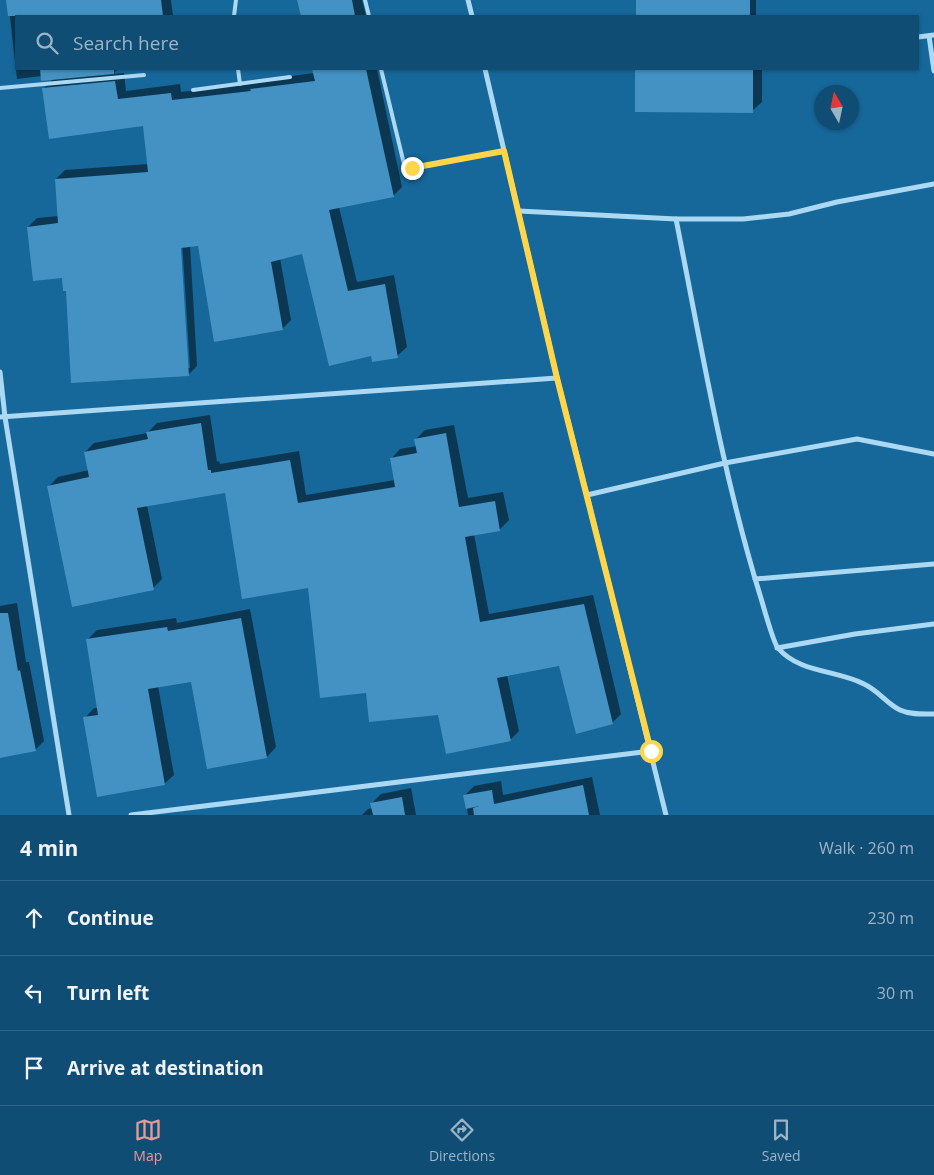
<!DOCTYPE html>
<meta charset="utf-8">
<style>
:root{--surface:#104d74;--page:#195479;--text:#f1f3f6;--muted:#9cb4c5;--line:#306486;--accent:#e69b98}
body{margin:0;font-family:"Open Sans",sans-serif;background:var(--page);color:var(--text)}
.compass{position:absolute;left:814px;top:85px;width:45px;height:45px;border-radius:50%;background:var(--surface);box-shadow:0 1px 4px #0004;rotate:351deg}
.stop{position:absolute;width:15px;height:15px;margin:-11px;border:4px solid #ffd54a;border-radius:50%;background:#fff}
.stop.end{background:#ffd54a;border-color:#fff;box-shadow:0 1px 5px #0008}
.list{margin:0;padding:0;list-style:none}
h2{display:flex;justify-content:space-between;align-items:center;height:65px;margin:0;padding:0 20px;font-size:21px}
h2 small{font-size:16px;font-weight:400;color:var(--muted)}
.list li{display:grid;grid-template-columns:32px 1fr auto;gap:15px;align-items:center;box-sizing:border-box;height:75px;padding:0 20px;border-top:1px solid var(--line)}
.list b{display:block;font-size:19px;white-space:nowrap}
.list em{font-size:16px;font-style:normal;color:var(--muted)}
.icon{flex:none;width:28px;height:28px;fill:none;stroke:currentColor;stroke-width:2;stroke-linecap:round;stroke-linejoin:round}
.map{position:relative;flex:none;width:934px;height:815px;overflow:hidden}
.search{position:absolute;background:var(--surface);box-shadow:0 1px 4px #0004;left:15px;right:15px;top:15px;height:55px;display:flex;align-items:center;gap:12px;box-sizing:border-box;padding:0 18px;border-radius:0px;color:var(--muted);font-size:19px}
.sheet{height:290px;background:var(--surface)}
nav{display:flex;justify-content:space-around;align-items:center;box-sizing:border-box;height:70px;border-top:1px solid var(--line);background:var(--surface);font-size:14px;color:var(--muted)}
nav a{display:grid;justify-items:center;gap:2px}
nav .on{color:var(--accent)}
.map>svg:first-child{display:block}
.shadow{fill:#0007;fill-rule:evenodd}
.building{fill:#4492c3}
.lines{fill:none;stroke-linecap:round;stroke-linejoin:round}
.service{stroke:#abd8f2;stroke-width:4}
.minor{stroke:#abd8f2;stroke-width:5}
.route{stroke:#ffd54a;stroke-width:6}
</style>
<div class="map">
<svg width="934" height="815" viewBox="0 0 934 815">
<rect width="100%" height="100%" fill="#16679a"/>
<g class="shadow">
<path d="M 8,0 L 171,0 L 173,16 L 16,16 L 16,69 L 118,69 L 113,74 L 124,73 L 126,91 L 180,84 L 181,92 L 258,83 L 261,80 L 314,73 L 313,69 L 377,69 L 402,187 L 393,196 L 339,207 L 357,282 L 394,275 L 407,347 L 397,356 L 372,355 L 303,253 L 280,258 L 291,320 L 282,329 L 199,244 L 190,245 L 197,366 L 188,375 L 67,289 L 63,276 L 28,227 L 37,218 L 59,216 L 56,179 L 65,170 L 148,164 L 144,125 L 44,88 L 54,78 L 42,76 L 17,79 ZM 182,241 L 190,368 L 187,368 L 180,242 Z"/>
<path d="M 299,0 L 362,0 L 366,16 L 302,16 Z"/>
<rect x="637" y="0" width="119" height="16"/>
<path d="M 637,69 L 762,69 L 762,102 L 752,111 L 637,111 Z"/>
<path d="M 210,415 L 217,462 L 219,461 L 220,464 L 299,451 L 306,495 L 395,480 L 391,459 L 400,449 L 417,446 L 416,439 L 425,430 L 454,425 L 468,498 L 503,492 L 509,520 L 499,530 L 474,534 L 489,614 L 593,595 L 621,714 L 612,723 L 560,665 L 507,675 L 519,731 L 510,740 L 439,713 L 309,587 L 226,491 L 147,505 L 162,579 L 153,588 L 49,486 L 58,477 L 89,470 L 85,452 L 94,443 L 147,433 L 157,423 Z"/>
<path d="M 17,603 L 26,662 L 29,662 L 44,741 L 35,750 L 0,757 L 0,606 Z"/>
<path d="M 250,609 L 276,747 L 267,757 L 192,680 L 158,686 L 174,775 L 164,784 L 85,718 L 94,708 L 98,708 L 87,640 L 97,630 L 176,618 L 177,623 Z"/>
<path d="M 592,777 L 600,815 L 468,815 L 465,795 L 474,786 L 501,781 L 503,795 Z"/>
<path d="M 411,788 L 416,815 L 362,815 L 368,809 L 373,808 L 372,803 L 381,794 Z"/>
</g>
<g class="building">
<path d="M 6,0 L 161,0 L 163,16 L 8,16 Z"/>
<path d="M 297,0 L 352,0 L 355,16 L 301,16 Z"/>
<rect x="636" y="0" width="114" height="16"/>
<path d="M 40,69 L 114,69 L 114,74 L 41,81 Z"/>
<path d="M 312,69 L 366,69 L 394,197 L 329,210 L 348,291 L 385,284 L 398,358 L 372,362 L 371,356 L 329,366 L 302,254 L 271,262 L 283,330 L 214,342 L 198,246 L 181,248 L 189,376 L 71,383 L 66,291 L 63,291 L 62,278 L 33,281 L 27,227 L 58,223 L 55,179 L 148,172 L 143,126 L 49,139 L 42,88 L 115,81 L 118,99 L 171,93 L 172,100 L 251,91 L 250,89 L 315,81 Z"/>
<path d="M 635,69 L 753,69 L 753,113 L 635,112 Z"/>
<path d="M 201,423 L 208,470 L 211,470 L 211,473 L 290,460 L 298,503 L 395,487 L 390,458 L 417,453 L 414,439 L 446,433 L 459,507 L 495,501 L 500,531 L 465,537 L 480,622 L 584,604 L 613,724 L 576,734 L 559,666 L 497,678 L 511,741 L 446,754 L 438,715 L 369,722 L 366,693 L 320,698 L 308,588 L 242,599 L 225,493 L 137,508 L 154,590 L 72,607 L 47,486 L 89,477 L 84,452 L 148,439 L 146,432 Z"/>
<path d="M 0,613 L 8,613 L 18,671 L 20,670 L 36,751 L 0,758 Z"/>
<path d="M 241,618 L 267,758 L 207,769 L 191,682 L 148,689 L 165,785 L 97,797 L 83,717 L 98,715 L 86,639 L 167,627 L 168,631 Z"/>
<path d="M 583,785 L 589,815 L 474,815 L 473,808 L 479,806 L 466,809 L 463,795 L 492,790 L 494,804 Z"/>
<path d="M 402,797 L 405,815 L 373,815 L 370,803 Z"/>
</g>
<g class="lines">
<g class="service">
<path d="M 365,0 L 369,16"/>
<path d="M 234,16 L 236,0"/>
<path d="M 238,69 L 240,84"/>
<path d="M 381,69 L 404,164 L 412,168 L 504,151"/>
<path d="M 0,88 L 144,75"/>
<path d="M 193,90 L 290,77"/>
</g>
<g class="minor">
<path d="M 468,0 L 472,16"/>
<path d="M 929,36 L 934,71"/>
<path d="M 918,37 L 934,35"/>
<path d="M 485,69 L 557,378 L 587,495 L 666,815"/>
<path d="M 519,211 L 676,219 L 743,219 L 789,214 L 837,202 L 934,184"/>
<path d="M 676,219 C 701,345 722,472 760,595 C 763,604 773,643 778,648 C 799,673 837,670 864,684 C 879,691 887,704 900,710 C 911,715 923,714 934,714"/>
<path d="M 0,372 L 5,417 L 69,815"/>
<path d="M 0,417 L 557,378"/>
<path d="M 587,495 L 725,463 L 857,439 L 934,454"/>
<path d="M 755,579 L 934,564"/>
<path d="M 777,648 L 855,634 L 934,624"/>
<path d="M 131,815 L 651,751"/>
</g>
</g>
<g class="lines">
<path class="route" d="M 412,168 L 504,151 L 557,378 L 651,751"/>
</g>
</svg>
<svg class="compass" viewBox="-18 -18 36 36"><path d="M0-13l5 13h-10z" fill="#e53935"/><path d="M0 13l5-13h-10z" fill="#9cb4c5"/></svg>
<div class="stop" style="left:651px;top:751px"></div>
<div class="stop end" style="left:412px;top:168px"></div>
<div class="search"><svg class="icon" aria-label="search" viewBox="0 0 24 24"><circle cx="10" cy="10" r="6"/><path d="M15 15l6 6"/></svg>Search here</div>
</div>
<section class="sheet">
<h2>4 min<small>Walk · 260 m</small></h2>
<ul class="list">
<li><svg class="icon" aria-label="ahead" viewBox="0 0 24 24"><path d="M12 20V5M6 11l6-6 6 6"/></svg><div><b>Continue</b></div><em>230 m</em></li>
<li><svg class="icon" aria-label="left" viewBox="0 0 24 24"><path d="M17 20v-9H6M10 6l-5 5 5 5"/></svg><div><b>Turn left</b></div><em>30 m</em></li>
<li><svg class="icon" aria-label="arrive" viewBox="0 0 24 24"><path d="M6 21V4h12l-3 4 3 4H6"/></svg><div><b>Arrive at destination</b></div></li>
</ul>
</section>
<nav>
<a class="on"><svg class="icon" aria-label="map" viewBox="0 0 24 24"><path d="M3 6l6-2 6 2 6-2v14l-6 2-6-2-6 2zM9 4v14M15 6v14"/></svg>Map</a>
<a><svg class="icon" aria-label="directions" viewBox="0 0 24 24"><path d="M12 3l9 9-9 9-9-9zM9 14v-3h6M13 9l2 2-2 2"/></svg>Directions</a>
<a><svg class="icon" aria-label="saved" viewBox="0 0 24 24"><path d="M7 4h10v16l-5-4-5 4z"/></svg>Saved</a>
</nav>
